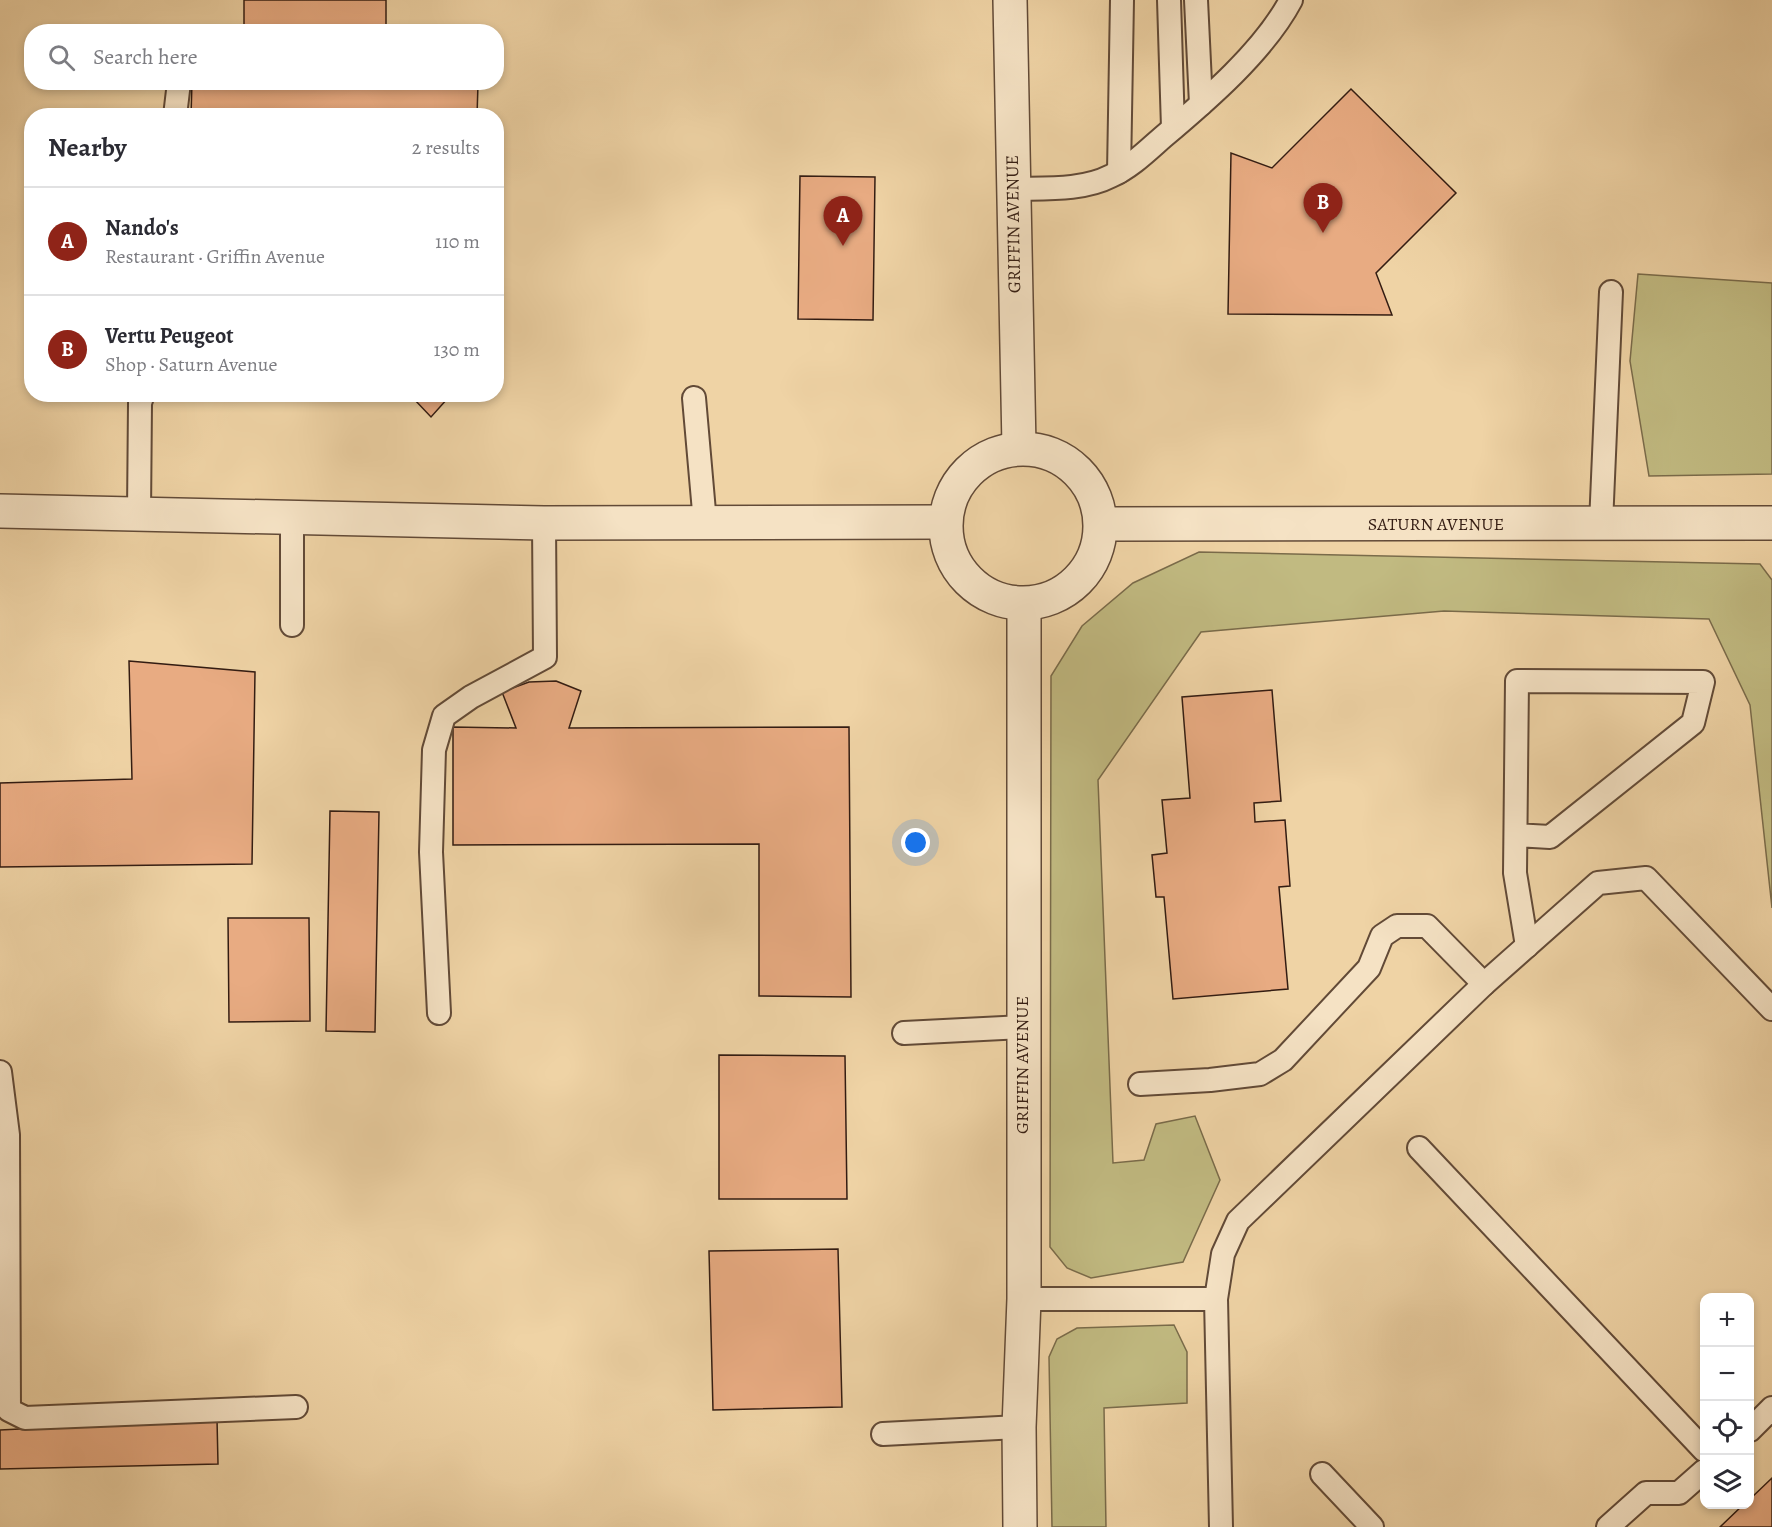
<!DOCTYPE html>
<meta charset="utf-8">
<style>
:root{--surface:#fff;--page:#f2f2f3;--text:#2b2b33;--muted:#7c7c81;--line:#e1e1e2;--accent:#8f2418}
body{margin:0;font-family:Alegreya,serif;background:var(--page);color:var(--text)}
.controls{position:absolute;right:18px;bottom:18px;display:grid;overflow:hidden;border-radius:12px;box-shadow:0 3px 9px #0003}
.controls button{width:54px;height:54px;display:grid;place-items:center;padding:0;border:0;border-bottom:2px solid var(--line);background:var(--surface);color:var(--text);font:30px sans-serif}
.you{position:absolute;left:916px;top:843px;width:21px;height:21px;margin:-15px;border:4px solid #fff;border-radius:50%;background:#1a73e8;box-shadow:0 0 0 9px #1a73e833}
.badge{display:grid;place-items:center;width:39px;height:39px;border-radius:50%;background:var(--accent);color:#fff;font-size:20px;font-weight:700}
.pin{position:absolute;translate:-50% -50px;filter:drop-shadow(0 2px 3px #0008)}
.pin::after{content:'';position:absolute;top:32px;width:21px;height:18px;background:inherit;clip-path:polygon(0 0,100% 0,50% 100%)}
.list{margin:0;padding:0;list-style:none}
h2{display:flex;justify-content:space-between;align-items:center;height:78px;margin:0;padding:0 24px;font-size:26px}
h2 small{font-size:20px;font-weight:400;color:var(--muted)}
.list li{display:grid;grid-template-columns:39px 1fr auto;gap:18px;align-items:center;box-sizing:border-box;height:108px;padding:0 24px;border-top:2px solid var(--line)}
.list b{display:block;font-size:22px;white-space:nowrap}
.list p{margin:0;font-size:20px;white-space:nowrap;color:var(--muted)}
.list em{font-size:20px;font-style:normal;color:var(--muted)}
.icon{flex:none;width:33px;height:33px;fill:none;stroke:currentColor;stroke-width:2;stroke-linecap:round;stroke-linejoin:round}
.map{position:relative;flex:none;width:1772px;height:1527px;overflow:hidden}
.search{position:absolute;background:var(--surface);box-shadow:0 3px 9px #0003;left:24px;top:24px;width:480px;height:66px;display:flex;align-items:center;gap:15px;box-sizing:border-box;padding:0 21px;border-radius:24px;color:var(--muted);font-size:22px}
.panel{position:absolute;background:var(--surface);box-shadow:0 3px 9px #0003;left:24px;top:108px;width:480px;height:294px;border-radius:24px}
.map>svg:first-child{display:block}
.green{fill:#c1ba81;stroke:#7a6b4a;stroke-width:1.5}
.building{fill:#e8ab82;stroke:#331c12;stroke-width:1.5}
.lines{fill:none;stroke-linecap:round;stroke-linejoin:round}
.service-casing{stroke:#624a37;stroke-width:26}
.minor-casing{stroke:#624a37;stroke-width:36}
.service{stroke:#f5e2c4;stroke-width:22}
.minor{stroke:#f5e2c4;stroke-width:33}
.labels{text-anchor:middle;stroke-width:5;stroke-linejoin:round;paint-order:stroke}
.street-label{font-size:18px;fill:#331c12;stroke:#f5e2c4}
</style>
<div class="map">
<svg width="1772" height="1527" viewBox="0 0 1772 1527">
<rect width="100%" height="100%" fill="#efd3a5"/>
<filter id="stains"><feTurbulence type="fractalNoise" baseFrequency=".00333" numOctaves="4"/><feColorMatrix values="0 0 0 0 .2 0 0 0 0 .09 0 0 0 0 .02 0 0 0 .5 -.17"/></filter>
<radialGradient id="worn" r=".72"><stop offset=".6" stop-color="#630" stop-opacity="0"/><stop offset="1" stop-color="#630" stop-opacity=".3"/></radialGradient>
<g class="green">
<path d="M 1638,274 L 1772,283 L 1772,474 L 1649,476 L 1630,361 Z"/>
<path d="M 1199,552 L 1760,564 L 1772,580 L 1772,908 L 1750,705 L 1709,619 L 1444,611 L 1201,632 L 1098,780 L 1113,1163 L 1144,1160 L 1156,1124 L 1195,1116 L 1220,1180 L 1183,1262 L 1091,1278 L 1067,1268 L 1050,1247 L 1051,676 L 1082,626 L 1133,583 Z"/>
<path d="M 1174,1325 L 1187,1352 L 1187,1403 L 1104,1408 L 1106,1527 L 1052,1527 L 1049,1357 L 1057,1339 L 1077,1328 Z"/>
</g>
<g class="building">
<rect x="244" y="0" width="142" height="32"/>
<path d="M 192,82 L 478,84 L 477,116 L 191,116 Z"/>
<path d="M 1351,89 L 1456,193 L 1376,273 L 1392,315 L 1228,314 L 1231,153 L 1272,168 Z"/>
<path d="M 800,176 L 875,177 L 873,320 L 798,319 Z"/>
<path d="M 470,394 L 470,398 L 448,398 L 431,417 L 413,398 L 187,395 Z"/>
<path d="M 129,661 L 255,672 L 252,864 L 0,867 L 0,783 L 132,779 Z"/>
<path d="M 556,681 L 581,691 L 569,728 L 849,727 L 851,997 L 759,996 L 759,844 L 453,845 L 453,727 L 516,728 L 502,692 L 529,682 Z"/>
<path d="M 1272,690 L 1281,801 L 1254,803 L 1255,822 L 1285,820 L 1290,886 L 1279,887 L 1288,989 L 1173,999 L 1164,897 L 1156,897 L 1152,855 L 1167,853 L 1162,800 L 1190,798 L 1182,697 Z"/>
<path d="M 330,811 L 379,812 L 375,1032 L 326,1031 Z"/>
<path d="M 228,918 L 309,918 L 310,1021 L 229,1022 Z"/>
<path d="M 719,1055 L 845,1056 L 847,1199 L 719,1199 Z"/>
<path d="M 838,1249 L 842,1407 L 713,1410 L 709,1251 Z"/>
<path d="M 217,1419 L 218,1464 L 0,1469 L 0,1430 Z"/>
<path d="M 1772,1478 L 1772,1527 L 1720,1527 L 1744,1504 L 1750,1504 L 1750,1499 Z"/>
</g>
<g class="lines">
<defs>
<g id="service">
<path d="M 1169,0 L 1173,128"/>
<path d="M 1196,0 L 1201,104"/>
<path d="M 175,116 L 179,82"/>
<path d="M 1119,172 L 1122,0"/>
<path d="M 1012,189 C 1044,188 1082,191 1111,176 C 1131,167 1147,151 1163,137 C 1207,100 1264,51 1291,0"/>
<path d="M 694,398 L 705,523"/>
<path d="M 139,513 L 140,403 L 143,394"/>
<path d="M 1601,524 L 1611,292"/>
<path d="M 292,625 L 292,519"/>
<path d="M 1516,835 L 1550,837 L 1693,723 L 1703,682 L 1517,681 L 1515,873 L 1527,946"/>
<path d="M 439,1013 L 431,852 L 434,750 L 444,716 L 471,697 L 545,657 L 544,523"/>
<path d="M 904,1033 L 1022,1027"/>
<path d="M 0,1072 L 8,1135 L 9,1410 L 25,1418 L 296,1407"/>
<path d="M 1140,1084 L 1210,1080 L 1260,1074 L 1283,1060 L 1369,968 L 1382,936 L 1397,926 L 1427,926 L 1484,984"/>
<path d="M 1419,1148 L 1704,1450"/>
<path d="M 1024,1299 L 1216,1299"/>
<path d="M 1750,1430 L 1772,1408"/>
<path d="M 883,1434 L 1019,1427"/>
<path d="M 1322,1474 L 1372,1527"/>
<path d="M 1221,1527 L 1216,1299 L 1223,1254 L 1238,1221 L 1484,984 L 1598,883 L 1646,878 L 1772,1009"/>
<path d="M 1608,1527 L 1646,1493 L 1679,1493 L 1704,1471"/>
</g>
<g id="minor">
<path d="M 1010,0 L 1019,447"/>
<circle cx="1023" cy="526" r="77"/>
<path d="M 0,511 L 544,523 L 944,522"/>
<path d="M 1101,524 L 1772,523"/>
<path d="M 1020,1527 L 1019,1427 L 1024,1299 L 1024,604"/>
</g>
</defs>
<use href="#service" class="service-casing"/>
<use href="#minor" class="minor-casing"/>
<use href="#service" class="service"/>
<use href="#minor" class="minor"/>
</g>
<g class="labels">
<g class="street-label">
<text transform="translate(1013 224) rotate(-91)" y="6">GRIFFIN AVENUE</text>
<text x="1436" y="530">SATURN AVENUE</text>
<text transform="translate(1022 1065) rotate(-90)" y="6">GRIFFIN AVENUE</text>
</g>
</g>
<rect width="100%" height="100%" filter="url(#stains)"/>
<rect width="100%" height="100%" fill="url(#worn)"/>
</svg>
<div class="controls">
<button>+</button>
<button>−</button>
<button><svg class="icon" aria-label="locate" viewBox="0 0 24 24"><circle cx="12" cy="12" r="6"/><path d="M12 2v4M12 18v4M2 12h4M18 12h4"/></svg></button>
<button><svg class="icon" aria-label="layers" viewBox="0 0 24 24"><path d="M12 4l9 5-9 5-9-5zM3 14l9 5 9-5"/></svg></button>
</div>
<div class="you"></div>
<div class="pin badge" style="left:843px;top:246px">A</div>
<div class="pin badge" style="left:1323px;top:233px">B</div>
<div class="search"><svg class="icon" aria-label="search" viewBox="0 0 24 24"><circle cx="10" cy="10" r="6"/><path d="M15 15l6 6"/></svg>Search here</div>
<section class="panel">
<h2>Nearby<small>2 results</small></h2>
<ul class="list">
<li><span class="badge">A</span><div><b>Nando's</b><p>Restaurant · Griffin Avenue</p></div><em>110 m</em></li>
<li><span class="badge">B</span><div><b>Vertu Peugeot</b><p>Shop · Saturn Avenue</p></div><em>130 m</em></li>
</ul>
</section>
</div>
